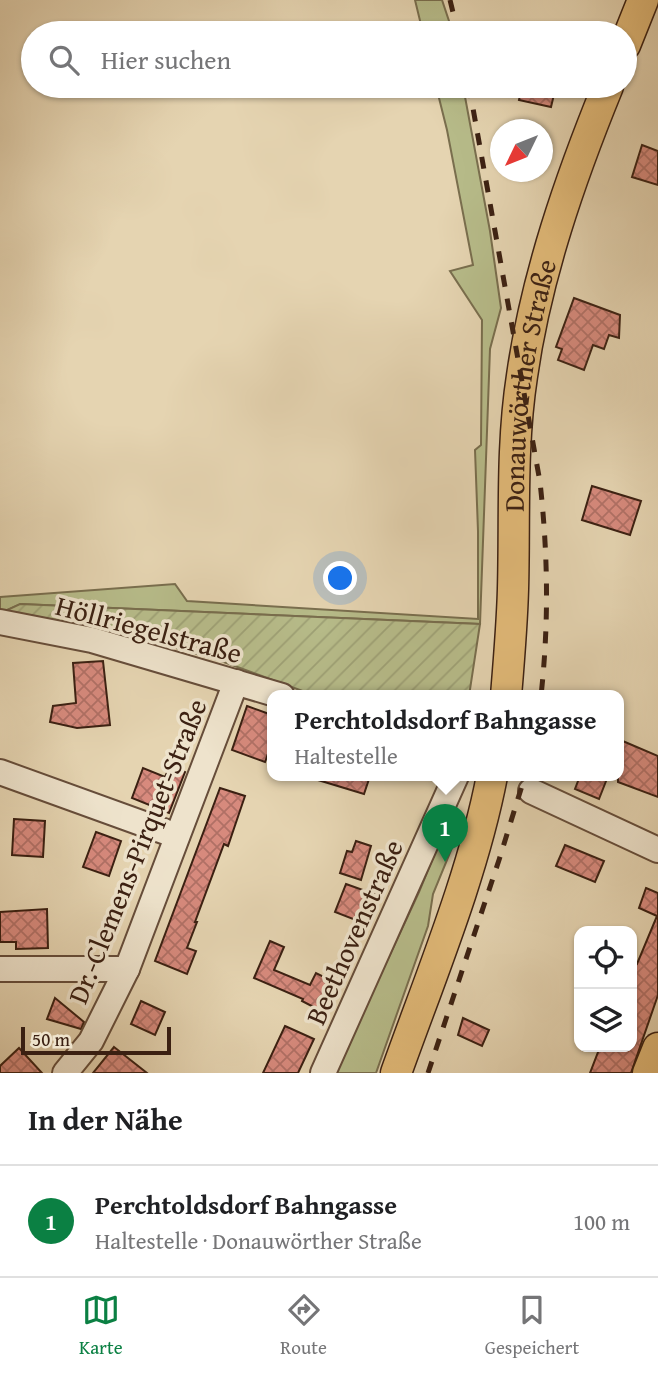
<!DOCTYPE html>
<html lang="de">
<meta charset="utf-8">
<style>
:root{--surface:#fff;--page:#f2f2f2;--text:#202124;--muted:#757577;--line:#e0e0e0;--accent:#0b8043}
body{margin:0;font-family:"Gentium Book Plus",serif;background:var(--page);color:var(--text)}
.controls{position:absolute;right:21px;bottom:21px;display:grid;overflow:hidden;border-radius:14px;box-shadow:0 2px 5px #0004}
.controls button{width:63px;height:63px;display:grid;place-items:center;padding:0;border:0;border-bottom:2px solid var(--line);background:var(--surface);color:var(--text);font:35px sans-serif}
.compass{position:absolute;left:490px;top:119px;width:63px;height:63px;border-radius:50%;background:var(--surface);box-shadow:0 2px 5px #0004;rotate:227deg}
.scale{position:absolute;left:21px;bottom:18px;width:150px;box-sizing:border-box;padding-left:7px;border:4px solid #3b2012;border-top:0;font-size:19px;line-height:24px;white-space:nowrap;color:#3b2012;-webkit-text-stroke:5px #eee3cc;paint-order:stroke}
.you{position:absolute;left:341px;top:579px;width:24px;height:24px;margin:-18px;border:5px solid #fff;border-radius:50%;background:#1a73e8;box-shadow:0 0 0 10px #1a73e833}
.badge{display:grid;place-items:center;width:46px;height:46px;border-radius:50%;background:var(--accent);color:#fff;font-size:23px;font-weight:700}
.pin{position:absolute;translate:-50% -58px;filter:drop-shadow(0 2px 4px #0008)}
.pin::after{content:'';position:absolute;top:37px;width:24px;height:21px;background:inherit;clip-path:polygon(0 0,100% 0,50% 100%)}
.popup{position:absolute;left:267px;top:690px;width:357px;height:91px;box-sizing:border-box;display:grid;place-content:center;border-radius:14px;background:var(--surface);filter:drop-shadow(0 2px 5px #0005);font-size:23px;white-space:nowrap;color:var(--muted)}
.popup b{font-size:26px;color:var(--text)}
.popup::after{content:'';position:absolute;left:50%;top:100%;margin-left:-14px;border:14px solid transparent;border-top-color:var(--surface)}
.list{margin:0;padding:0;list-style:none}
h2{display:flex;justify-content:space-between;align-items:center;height:91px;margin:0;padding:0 28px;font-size:30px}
h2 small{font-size:23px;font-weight:400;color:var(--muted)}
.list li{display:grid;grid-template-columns:46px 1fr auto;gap:21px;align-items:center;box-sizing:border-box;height:112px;padding:0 28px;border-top:2px solid var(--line)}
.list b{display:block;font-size:26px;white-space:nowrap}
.list p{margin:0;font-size:23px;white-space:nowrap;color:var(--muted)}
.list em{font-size:23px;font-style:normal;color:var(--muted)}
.icon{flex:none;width:38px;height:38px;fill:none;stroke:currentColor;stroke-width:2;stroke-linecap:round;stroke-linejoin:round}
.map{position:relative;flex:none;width:658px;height:1073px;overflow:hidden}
.search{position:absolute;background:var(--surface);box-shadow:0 2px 5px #0004;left:21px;right:21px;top:21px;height:77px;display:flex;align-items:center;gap:18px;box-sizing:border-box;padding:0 24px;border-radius:38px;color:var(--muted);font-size:26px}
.sheet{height:203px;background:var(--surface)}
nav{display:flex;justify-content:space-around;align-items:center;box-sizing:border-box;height:98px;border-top:2px solid var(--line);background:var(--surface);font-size:19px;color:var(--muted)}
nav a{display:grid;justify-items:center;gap:4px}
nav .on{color:var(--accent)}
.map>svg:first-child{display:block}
.green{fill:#b7bc8a;stroke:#796e4e;stroke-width:2}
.garden{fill:url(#garden-furrows);stroke:#796e4e;stroke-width:2}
.building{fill:url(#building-cross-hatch);stroke:#3b2012;stroke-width:2}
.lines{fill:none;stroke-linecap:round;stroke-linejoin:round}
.minor-casing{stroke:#664d3a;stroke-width:28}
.major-casing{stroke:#3b2012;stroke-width:33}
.minor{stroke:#eee3cc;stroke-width:24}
.major{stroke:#e2ba78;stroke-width:30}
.rail{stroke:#3b2012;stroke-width:5;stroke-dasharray:12 12;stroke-linecap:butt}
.labels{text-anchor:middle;stroke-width:7;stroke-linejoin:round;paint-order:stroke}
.street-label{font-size:28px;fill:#3b2012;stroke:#eee3cc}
</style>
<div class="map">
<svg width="658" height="1073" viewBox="0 0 658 1073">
<defs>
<pattern id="garden-furrows" width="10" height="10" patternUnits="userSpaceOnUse" patternTransform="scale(1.75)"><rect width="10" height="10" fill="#b7bc8a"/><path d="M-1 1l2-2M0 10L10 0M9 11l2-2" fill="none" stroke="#9ea176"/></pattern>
<pattern id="building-cross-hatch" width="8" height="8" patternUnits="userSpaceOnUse" patternTransform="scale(1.75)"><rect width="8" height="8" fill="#d78a7d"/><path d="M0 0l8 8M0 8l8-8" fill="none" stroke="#b07065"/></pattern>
</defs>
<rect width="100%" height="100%" fill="#e5d4b1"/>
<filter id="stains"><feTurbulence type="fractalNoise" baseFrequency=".00286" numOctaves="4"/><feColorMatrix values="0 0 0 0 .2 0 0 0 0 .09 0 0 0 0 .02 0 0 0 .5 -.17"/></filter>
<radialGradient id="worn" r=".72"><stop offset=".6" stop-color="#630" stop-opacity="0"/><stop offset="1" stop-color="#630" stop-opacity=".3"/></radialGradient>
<g class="green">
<path d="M 415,0 L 442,0 L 453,33 L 423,33 Z"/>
<path d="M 436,86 L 463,86 L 490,231 L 501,308 L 490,349 L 480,624 L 21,604 L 5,611 L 0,611 L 0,597 L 175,584 L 187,601 L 478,619 L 478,531 L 475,450 L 481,445 L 482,320 L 450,271 L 473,265 L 447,130 Z"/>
<path d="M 454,816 L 463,821 L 433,894 L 428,926 L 376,1073 L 335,1073 L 419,892 L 448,821 L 451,822 Z"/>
</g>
<path class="garden" d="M 20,604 L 480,624 L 469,696 L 316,696 L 221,661 L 124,633 L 5,611 Z"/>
<g class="building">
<path d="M 522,86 L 556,86 L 551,107 L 519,100 Z"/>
<path d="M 642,145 L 658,151 L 658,185 L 632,177 Z"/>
<path d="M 574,298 L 620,315 L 619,338 L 609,335 L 604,349 L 593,345 L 584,370 L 558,360 L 562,349 L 556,347 Z"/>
<path d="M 592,486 L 641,501 L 630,535 L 582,520 Z"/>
<path d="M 103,661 L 110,725 L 77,728 L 50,722 L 53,706 L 76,703 L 73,663 Z"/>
<path d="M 247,706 L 272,715 L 272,743 L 265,762 L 232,750 Z"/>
<path d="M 618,739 L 658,756 L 658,797 L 618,782 Z"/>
<path d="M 170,766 L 185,772 L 169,813 L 132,798 L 143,768 L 165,777 Z"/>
<path d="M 319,776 L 370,776 L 364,794 L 318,780 Z"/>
<path d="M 580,776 L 608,776 L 599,799 L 575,789 Z"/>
<path d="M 220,788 L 245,796 L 228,846 L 224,844 L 195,922 L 197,922 L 187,948 L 196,951 L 187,974 L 155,961 Z"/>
<path d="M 14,819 L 45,821 L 43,857 L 12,855 Z"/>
<path d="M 96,832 L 121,841 L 109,876 L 83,867 Z"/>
<path d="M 356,841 L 371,846 L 361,880 L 340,873 L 347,851 L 352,852 Z"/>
<path d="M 565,845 L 604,861 L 595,882 L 556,866 Z"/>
<path d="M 346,884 L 377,895 L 366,924 L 335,912 Z"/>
<path d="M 646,888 L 658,893 L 658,995 L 631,1073 L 590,1073 L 600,1047 L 632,1047 L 632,962 L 637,964 L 657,916 L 639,908 Z"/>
<path d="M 47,909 L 48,948 L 16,949 L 16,942 L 0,942 L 0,912 Z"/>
<path d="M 270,941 L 284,947 L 274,970 L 310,985 L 316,973 L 338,984 L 323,1012 L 302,1001 L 303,999 L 254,978 Z"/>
<path d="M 55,998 L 84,1022 L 81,1029 L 47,1019 Z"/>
<path d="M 141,1001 L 165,1012 L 155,1035 L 131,1024 Z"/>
<path d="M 463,1018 L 489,1030 L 482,1046 L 458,1035 Z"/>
<path d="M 285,1026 L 314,1039 L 298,1073 L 263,1073 Z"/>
<path d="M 114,1047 L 147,1073 L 93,1073 Z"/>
<path d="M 19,1048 L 42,1073 L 0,1073 L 0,1066 Z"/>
</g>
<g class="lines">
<defs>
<g id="minor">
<path d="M 0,622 L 92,640 L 282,696"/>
<path d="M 0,772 L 177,836"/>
<path d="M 531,791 L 658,850"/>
<path d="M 0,969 L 127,969"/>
<path d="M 65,1073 L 91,1041 L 127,969 L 236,682"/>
<path d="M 323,1073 L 456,776"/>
</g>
<g id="major">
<path d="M 625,45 L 643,0"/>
<path id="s1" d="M 506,696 C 509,660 512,625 513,589 C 515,518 511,447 522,376 C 536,277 570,179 608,86"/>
<path d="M 396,1073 C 430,978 473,875 492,776"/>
<path d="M 648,1073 L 658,1048"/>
</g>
</defs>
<use href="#minor" class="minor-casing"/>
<use href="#major" class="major-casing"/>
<use href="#minor" class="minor"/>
<use href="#major" class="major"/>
<g class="rail">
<path d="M 450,0 L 458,33"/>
<path d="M 469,86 L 540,482 C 548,555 549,622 541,696"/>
<path d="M 428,1073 L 499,860 L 525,776"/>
</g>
</g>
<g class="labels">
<g class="street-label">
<text dy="10" stroke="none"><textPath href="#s1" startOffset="312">Donauwörther Straße</textPath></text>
<text transform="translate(149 629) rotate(15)" y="10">Höllriegelstraße</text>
<text transform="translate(137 851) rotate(-68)" y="10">Dr.-Clemens-Pirquet-Straße</text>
<text transform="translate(354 932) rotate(-66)" y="10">Beethovenstraße</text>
</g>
</g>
<rect width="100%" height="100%" filter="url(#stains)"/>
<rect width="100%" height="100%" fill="url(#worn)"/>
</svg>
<div class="controls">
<button><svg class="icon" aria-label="locate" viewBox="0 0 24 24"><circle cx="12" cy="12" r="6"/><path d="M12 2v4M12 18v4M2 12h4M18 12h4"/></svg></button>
<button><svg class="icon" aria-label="layers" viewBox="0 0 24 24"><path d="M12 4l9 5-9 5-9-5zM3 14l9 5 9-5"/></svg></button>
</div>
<svg class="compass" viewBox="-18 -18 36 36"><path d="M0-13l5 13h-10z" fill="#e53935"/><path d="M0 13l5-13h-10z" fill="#757577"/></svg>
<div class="scale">50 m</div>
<div class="you"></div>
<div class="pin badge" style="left:445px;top:862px">1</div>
<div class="popup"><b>Perchtoldsdorf Bahngasse</b>Haltestelle</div>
<div class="search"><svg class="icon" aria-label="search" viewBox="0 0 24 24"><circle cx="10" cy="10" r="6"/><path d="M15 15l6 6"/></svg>Hier suchen</div>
</div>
<section class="sheet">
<h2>In der Nähe<small></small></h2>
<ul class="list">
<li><span class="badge">1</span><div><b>Perchtoldsdorf Bahngasse</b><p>Haltestelle · Donauwörther Straße</p></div><em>100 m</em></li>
</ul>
</section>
<nav>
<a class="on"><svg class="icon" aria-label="map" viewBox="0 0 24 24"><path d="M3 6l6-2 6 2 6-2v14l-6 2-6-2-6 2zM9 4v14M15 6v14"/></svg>Karte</a>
<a><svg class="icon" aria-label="directions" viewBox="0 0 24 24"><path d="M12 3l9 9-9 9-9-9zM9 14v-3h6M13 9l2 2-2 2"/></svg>Route</a>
<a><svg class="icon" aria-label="saved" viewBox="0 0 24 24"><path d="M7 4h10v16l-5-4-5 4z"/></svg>Gespeichert</a>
</nav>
